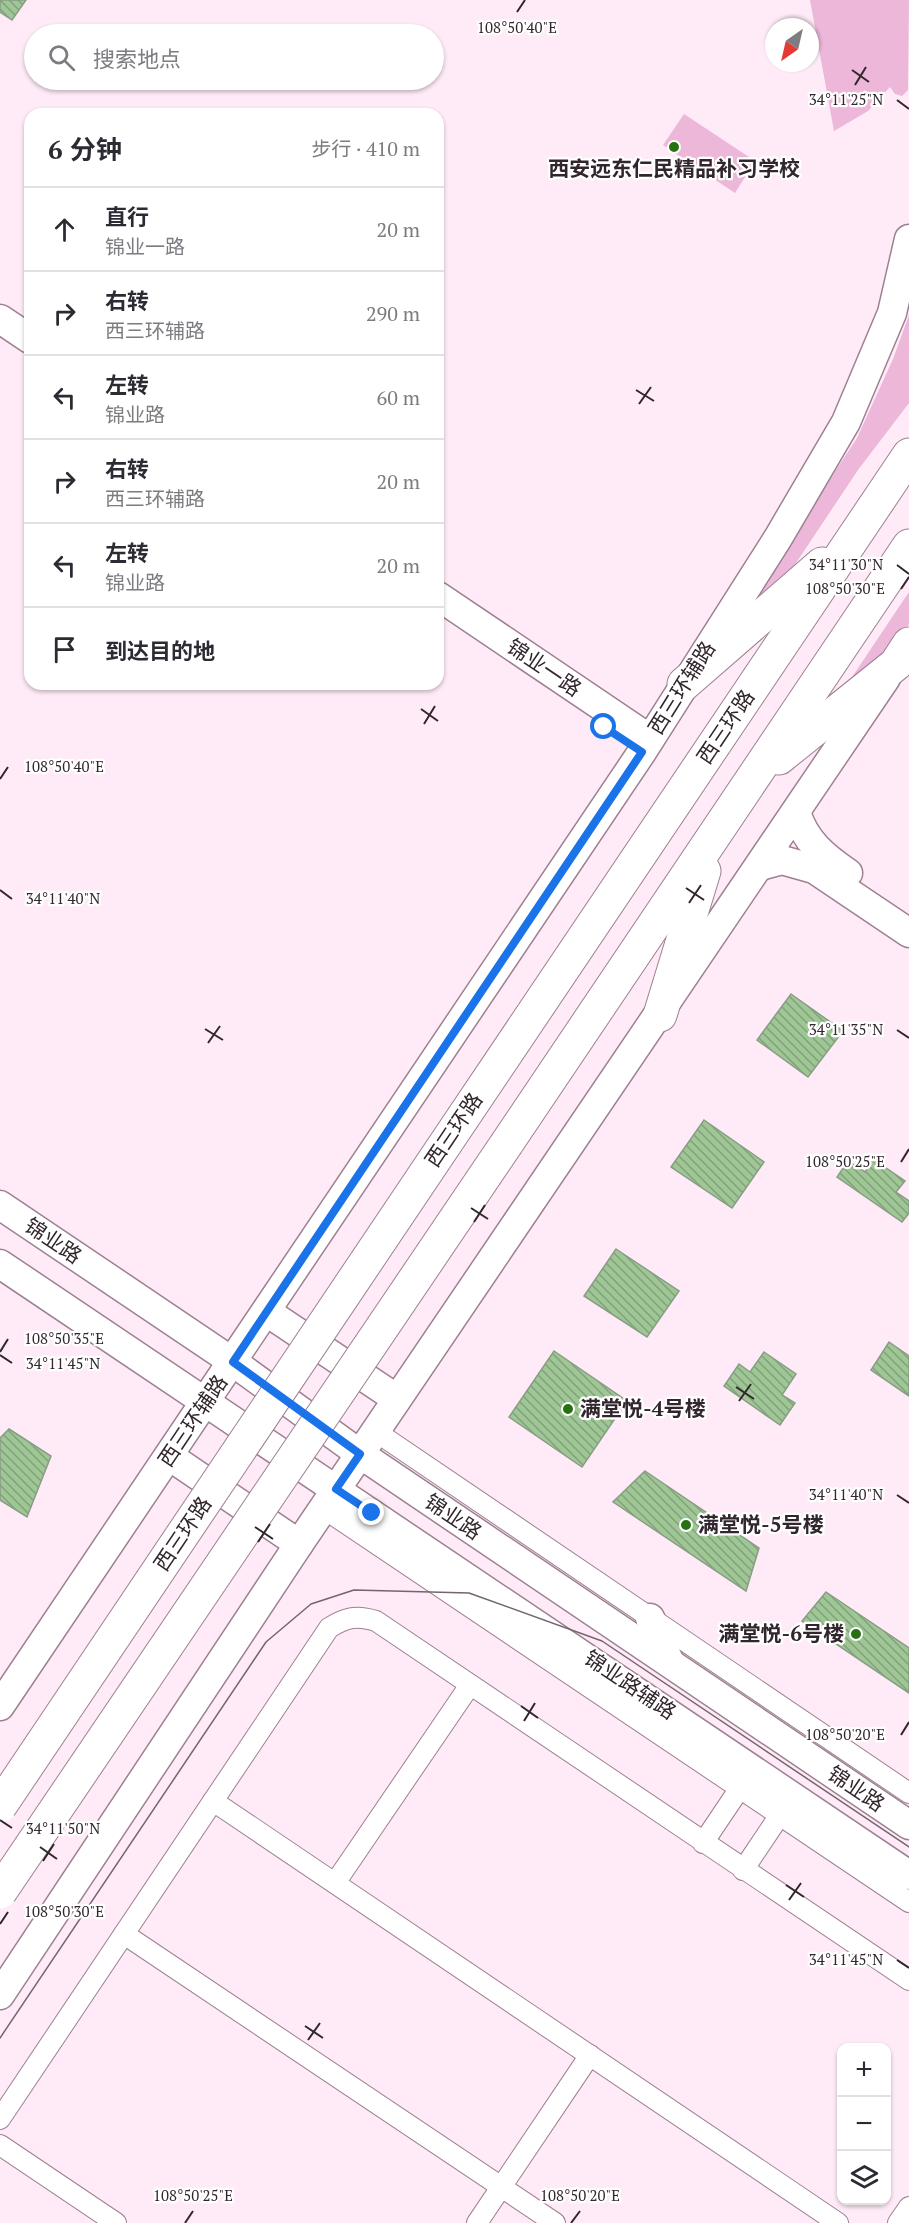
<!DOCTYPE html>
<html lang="zh">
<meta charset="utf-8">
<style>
:root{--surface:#fff;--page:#f2f2f3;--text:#2b2b33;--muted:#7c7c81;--line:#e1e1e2}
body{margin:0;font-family:"PT Serif","Noto Sans SC",serif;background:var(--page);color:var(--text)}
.controls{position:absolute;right:18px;bottom:18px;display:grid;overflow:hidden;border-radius:12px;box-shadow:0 2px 4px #0004}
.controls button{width:54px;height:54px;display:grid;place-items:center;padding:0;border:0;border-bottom:2px solid var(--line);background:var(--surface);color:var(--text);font:30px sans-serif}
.compass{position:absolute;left:765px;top:18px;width:54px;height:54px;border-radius:50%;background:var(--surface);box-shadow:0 2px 4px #0004;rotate:214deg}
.stop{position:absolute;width:18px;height:18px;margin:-14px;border:4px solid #1a73e8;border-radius:50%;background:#fff}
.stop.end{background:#1a73e8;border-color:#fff;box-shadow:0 2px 6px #0008}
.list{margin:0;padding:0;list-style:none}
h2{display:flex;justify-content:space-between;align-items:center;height:78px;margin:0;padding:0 24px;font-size:26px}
h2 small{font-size:20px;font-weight:400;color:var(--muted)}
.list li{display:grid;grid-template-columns:39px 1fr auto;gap:18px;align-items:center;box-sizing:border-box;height:84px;padding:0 24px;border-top:2px solid var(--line)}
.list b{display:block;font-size:22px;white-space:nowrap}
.list p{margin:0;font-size:20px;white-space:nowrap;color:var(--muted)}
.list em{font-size:20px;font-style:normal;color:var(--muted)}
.icon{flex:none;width:33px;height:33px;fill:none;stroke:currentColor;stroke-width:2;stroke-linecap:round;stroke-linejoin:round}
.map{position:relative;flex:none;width:909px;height:2223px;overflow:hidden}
.search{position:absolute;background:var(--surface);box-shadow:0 2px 4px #0004;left:24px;top:24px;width:420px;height:66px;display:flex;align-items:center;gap:15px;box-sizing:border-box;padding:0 21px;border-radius:33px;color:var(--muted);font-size:22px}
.panel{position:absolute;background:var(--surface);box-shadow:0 2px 4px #0004;left:24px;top:108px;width:420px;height:582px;border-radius:18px}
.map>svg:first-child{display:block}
.green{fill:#ecb7d9}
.building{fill:url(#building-back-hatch);stroke:#889d84;stroke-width:1.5}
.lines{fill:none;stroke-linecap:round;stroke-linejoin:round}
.street-casing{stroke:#9d8092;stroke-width:22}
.secondary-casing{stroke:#9d8092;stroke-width:31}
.highway-casing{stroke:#9d8092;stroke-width:35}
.street{stroke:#fff;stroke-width:20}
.secondary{stroke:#fff;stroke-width:28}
.highway{stroke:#fff;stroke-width:33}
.tram{stroke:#73656e;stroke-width:1.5}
.highway-bridge-casing{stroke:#9d8092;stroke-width:35;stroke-linecap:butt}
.highway-bridge{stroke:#fff;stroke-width:33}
.route{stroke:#1a73e8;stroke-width:8}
.ticks{fill:none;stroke:#31262d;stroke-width:2}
.poi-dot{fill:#287112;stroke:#fefffe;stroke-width:2}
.labels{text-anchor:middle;stroke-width:4.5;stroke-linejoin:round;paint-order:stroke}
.poi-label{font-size:21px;font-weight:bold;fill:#31262d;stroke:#fefffe;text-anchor:start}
.street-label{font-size:21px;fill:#31262d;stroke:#fefffe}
.ticks-label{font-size:15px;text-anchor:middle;fill:#31262d;stroke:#fefffe;stroke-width:4.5;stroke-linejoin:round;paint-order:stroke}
</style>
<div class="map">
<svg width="909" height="2223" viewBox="0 0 909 2223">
<defs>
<pattern id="building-back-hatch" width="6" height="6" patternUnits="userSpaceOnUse" patternTransform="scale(1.5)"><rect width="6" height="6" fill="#9fc796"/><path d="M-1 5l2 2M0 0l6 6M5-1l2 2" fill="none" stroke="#82a17b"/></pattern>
</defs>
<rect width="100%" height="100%" fill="#feebf7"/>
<g class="green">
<path d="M 810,0 L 909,0 L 908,90 L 902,96 L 895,94 L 890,87 L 868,111 L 834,131 Z"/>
<path d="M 684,114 L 755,161 L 735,193 L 663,145 Z"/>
<path d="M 909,315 L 909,403 L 858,470 L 780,587 L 742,613 L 857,438 L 893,359 Z"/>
<path d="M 909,592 L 909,624 L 891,651 L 846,686 Z"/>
</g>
<g class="building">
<path d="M 0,0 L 26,0 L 12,20 L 0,12 Z"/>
<path d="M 791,994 L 843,1031 L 808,1077 L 757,1040 Z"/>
<path d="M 704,1120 L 764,1162 L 732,1208 L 671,1167 Z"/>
<path d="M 873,1159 L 905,1181 L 896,1192 L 909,1201 L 909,1213 L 902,1222 L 837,1177 L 848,1161 L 865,1172 Z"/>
<path d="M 616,1249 L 679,1291 L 647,1337 L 584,1296 Z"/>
<path d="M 889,1342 L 909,1356 L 909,1396 L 871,1370 Z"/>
<path d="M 554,1351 L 627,1401 L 582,1467 L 509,1417 Z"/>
<path d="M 764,1352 L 796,1374 L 782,1395 L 795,1403 L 780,1425 L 724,1386 L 739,1364 L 750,1372 Z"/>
<path d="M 9,1429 L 51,1456 L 27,1517 L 0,1500 L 0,1438 Z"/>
<path d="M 645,1471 L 759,1548 L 746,1591 L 613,1502 Z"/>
<path d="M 826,1592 L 909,1648 L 909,1693 L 802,1621 Z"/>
</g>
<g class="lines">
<defs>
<g id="street">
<path d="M 375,1431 L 909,1793"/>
<path d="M 323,1508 L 909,1902"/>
<path d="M 213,1801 L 838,2223"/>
<path d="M 703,1843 L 740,1788 L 740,1778"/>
<path d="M 743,1870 L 780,1815 L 791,1810"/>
<path d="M 335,1883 L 470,1685"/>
<path d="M 124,1934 L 555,2223"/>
<path d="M 0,2119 L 329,1628 C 346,1617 357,1615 376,1621 L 909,1980"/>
<path d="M 0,2145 L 116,2223"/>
<path d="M 477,2223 L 590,2055"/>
<path d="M 898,2223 L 909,2207"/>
</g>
<g id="secondary">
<path d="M 0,319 L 30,339"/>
<path d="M 438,596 L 650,739"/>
<path d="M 796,812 C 805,841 823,856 848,873"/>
<path d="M 760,866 L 782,860 L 814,869 L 909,933"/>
<path d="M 0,1205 L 233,1362 L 360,1454 L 909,1825"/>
<path d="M 0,1264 L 909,1875"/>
<path d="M 267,1312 L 397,1399"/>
<path d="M 169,1456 L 299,1544"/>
<path d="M 650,1618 L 670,1663"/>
<path d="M 0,1706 L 642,752 L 778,538 L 846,422 L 892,313 L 909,239"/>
<path d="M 0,1995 L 299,1544 L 886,678"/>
</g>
<g id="highway">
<path d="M 684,684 L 822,564"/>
<path d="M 779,758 L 896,664 L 909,644"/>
<path d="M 660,1015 L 704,871"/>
<path d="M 464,1116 L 909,455"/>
<path d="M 507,1143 L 909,546"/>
</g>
</defs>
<use href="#street" class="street-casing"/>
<use href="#secondary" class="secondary-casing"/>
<use href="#highway" class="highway-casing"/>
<use href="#street" class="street"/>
<use href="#secondary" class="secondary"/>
<use href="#highway" class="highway"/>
<path class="tram" d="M 0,2038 L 266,1642 L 311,1604 L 354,1590 L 469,1593 L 602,1641 L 909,1847"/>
<defs>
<g id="highway-bridge">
<path d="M 0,1806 L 464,1116"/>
<path d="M 0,1892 L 507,1143"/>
</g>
</defs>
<use href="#highway-bridge" class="highway-bridge-casing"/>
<use href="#highway-bridge" class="highway-bridge"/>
</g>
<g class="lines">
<path class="route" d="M 372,1513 L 336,1489 L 360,1454 L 233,1362 L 642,752 L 604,727"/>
</g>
<path class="ticks" d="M 517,12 L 525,0M 852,70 L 869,82M 855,85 L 866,67M 897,100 L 909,109M 636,390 L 654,401M 639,404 L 651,387M 897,565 L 909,574M 901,589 L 909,577M 421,709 L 438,721M 424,724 L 435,706M 0,779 L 8,767M 686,888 L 704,900M 0,890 L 12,899M 689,903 L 701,885M 205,1029 L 223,1040M 897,1030 L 909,1038M 208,1043 L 220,1026M 901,1162 L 909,1149M 471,1208 L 488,1219M 474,1222 L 485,1205M 0,1352 L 8,1339M 0,1355 L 12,1363M 736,1387 L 754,1399M 739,1401 L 751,1384M 897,1495 L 909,1503M 255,1527 L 273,1539M 258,1542 L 270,1524M 521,1706 L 538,1718M 524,1721 L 535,1703M 901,1735 L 909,1722M 0,1820 L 12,1828M 40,1847 L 57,1859M 43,1861 L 54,1844M 786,1885 L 804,1897M 789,1900 L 801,1883M 0,1924 L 8,1912M 897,1960 L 909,1968M 305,2026 L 323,2038M 308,2040 L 320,2023M 185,2223 L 193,2211M 571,2223 L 580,2211"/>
<g class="poi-dot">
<circle cx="674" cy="147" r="6"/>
<circle cx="568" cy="1409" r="6"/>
<circle cx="686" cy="1525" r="6"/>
<circle cx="856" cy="1634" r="6"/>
</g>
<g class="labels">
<g class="poi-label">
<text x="674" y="176" text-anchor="middle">西安远东仁民精品补习学校</text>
<text x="580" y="1416">满堂悦-4号楼</text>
<text x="698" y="1532">满堂悦-5号楼</text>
<text x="844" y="1641" text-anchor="end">满堂悦-6号楼</text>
</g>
<g class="street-label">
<text transform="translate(544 668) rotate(34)" y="7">锦业一路</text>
<text transform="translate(682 688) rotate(-58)" y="7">西三环辅路</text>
<text transform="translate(726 727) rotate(-56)" y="7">西三环路</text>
<text transform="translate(454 1130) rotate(-56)" y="7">西三环路</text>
<text transform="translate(53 1241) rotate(34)" y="7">锦业路</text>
<text transform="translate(193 1421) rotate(-56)" y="7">西三环辅路</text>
<text transform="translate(453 1517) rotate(34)" y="7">锦业路</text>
<text transform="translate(183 1534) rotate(-56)" y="7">西三环路</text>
<text transform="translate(630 1685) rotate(34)" y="7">锦业路辅路</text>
<text transform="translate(856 1789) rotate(34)" y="7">锦业路</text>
</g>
</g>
<g class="ticks-label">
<text x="517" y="33">108°50'40"E</text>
<text x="846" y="105">34°11'25"N</text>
<text x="846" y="570">34°11'30"N</text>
<text x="845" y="594">108°50'30"E</text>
<text x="64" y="772">108°50'40"E</text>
<text x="63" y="904">34°11'40"N</text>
<text x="846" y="1035">34°11'35"N</text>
<text x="845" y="1167">108°50'25"E</text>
<text x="64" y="1344">108°50'35"E</text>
<text x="63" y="1369">34°11'45"N</text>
<text x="846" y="1500">34°11'40"N</text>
<text x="845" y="1740">108°50'20"E</text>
<text x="63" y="1834">34°11'50"N</text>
<text x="64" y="1917">108°50'30"E</text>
<text x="846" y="1965">34°11'45"N</text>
<text x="193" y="2201">108°50'25"E</text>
<text x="580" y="2201">108°50'20"E</text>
</g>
</svg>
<div class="controls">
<button>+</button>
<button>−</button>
<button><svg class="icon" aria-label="layers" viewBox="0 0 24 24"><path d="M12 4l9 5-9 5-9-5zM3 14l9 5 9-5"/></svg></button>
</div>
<svg class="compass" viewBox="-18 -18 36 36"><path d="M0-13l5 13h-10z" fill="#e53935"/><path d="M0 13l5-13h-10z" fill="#7c7c81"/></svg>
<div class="stop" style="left:604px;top:727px"></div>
<div class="stop end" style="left:372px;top:1513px"></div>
<div class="search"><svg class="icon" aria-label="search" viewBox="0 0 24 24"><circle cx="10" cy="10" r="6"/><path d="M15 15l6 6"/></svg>搜索地点</div>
<section class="panel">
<h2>6 分钟<small>步行 · 410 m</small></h2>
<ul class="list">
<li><svg class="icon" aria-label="ahead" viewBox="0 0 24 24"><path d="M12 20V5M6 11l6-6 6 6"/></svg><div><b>直行</b><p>锦业一路</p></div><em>20 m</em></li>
<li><svg class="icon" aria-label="right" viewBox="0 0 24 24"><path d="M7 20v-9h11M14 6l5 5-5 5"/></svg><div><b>右转</b><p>西三环辅路</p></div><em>290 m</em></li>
<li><svg class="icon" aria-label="left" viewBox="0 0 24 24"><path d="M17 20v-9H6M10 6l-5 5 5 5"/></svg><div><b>左转</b><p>锦业路</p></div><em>60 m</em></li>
<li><svg class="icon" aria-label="right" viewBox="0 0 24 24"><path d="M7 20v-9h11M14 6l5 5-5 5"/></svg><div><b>右转</b><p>西三环辅路</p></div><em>20 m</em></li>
<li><svg class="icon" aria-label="left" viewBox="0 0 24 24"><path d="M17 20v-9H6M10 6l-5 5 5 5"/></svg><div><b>左转</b><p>锦业路</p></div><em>20 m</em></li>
<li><svg class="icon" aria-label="arrive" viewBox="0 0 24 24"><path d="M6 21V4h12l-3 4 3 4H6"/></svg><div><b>到达目的地</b></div></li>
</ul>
</section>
</div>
